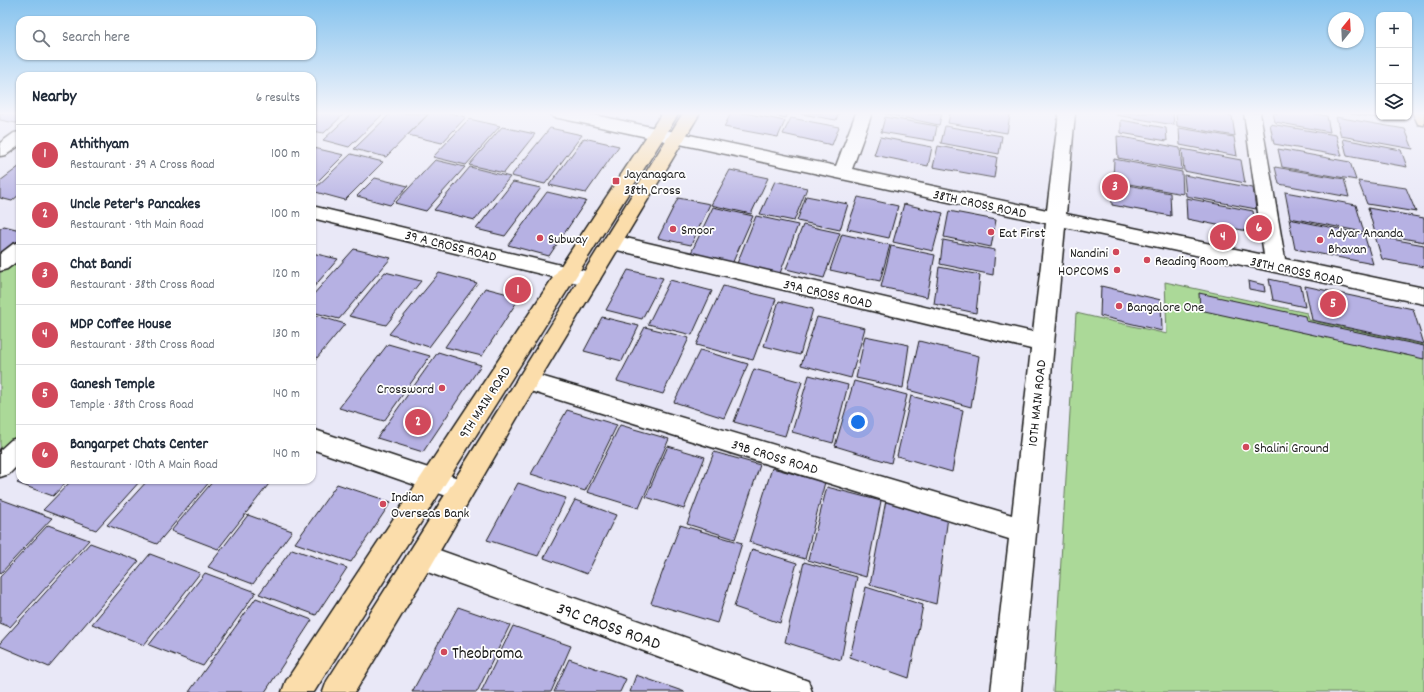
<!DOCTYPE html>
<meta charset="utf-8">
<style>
:root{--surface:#fff;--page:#f6f6f7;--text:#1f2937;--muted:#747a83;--line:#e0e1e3;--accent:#d1495b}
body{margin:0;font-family:Dekko,sans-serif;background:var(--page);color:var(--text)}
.controls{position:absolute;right:12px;top:12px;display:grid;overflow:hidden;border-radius:8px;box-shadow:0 1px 3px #0004}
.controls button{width:36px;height:36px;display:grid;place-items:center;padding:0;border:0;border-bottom:1px solid var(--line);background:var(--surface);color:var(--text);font:20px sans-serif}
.compass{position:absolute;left:1328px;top:12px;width:36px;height:36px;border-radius:50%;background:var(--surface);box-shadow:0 1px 3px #0004;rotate:18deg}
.you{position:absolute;left:858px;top:422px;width:14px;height:14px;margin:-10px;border:3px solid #fff;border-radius:50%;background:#1a73e8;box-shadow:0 0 0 6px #1a73e833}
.badge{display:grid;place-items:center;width:26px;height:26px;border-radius:50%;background:var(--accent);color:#fff;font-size:13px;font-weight:700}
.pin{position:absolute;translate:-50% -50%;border:2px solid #fff;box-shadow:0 1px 4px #0006}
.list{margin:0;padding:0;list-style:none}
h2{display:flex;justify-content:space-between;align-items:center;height:52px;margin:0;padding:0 16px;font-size:17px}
h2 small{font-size:13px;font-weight:400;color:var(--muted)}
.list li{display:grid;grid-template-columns:26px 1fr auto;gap:12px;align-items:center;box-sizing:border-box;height:60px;padding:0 16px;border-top:1px solid var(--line)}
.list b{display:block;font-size:15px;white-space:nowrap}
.list p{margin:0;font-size:13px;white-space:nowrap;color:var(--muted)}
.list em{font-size:13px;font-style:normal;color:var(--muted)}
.icon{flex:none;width:22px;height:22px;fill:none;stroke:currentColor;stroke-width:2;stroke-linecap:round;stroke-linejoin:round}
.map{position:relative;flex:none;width:1424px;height:692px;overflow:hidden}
.search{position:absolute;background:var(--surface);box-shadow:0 1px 3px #0004;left:16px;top:16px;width:300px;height:44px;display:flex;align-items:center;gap:10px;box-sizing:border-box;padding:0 14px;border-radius:12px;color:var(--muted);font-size:15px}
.panel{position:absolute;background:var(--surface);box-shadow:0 1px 3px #0004;left:16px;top:72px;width:300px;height:412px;border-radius:12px}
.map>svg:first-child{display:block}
.green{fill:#abd998;stroke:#647a5a}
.building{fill:#b6b1e3;stroke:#1c1c1c}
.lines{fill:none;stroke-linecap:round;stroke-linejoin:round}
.minor-casing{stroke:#1c1c1c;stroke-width:3}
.major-casing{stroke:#1c1c1c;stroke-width:3}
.minor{fill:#fff;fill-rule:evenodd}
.major{fill:#fbddab;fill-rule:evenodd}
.poi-dot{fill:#d1495b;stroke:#fff;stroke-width:1.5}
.labels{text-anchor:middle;stroke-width:3.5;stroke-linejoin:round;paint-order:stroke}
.poi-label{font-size:14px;fill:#1c1c1c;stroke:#fff;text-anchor:start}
.street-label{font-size:14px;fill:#1c1c1c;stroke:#fff}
.near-street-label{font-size:17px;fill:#1c1c1c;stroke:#fff}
.near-poi-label{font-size:17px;fill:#1c1c1c;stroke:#fff;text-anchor:start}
</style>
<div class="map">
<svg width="1424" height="692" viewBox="0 0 1424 692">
<rect width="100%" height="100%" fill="#e9e8f7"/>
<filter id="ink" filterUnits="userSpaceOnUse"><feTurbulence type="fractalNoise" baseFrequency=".025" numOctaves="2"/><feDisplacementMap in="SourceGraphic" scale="8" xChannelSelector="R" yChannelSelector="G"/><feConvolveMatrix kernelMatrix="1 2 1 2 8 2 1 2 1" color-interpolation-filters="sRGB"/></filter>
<g filter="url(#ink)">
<g class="green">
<path d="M 20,255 L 20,442 L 0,461 L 0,271 Z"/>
<path d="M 1165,282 L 1307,313 L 1309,320 L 1424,345 L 1424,692 L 1053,692 L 1076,313 L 1167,334 Z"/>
</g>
<g class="building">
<path d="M 0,113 L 20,113 L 20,121 L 16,123 L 0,120 Z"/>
<path d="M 312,113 L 345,113 L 324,133 L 312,131 Z"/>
<path d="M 352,113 L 384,113 L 349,147 L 323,140 Z"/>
<path d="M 391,113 L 428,114 L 386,157 L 354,149 Z"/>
<path d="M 430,113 L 450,113 L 466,117 L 442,143 L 408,135 Z"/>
<path d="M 731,113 L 745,113 L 785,121 L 778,137 L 724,127 Z"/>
<path d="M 764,113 L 788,113 L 786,118 Z"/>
<path d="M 796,113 L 839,113 L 836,120 Z"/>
<path d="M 882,113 L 942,113 L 939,125 Z"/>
<path d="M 950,113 L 1000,113 L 1010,115 L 1007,133 L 948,123 Z"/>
<path d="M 1116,113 L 1173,113 L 1174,125 L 1116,115 Z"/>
<path d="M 1176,113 L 1215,113 L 1232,116 L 1235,136 L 1177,126 Z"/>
<path d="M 1273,113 L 1311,113 L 1327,116 L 1330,132 L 1275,122 Z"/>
<path d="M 1347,113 L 1379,113 L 1379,117 L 1383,117 L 1384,119 Z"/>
<path d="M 885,117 L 937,126 L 934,141 L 881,132 Z"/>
<path d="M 1336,117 L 1405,129 L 1413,149 L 1341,136 Z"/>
<path d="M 791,118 L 839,127 L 832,145 L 783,134 Z"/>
<path d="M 469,119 L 500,126 L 466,165 L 433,157 Z"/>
<path d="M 1121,120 L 1166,128 L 1167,141 L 1121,133 Z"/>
<path d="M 1270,124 L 1336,135 L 1342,156 L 1274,144 Z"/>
<path d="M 945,126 L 1002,136 L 999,154 L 941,143 Z"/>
<path d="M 502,127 L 535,134 L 504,173 L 469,165 Z"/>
<path d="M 550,128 L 582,135 L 545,184 L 511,176 Z"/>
<path d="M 1179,128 L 1234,137 L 1237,156 L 1180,145 Z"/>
<path d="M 1117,136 L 1180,148 L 1182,170 L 1118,158 Z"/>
<path d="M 880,137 L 932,147 L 928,166 L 874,155 Z"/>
<path d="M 584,138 L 619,146 L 586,193 L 549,185 Z"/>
<path d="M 1343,139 L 1401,150 L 1407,167 L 1347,156 Z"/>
<path d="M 938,146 L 997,157 L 994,178 L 933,167 Z"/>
<path d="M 314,148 L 344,155 L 312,187 L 312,150 Z"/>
<path d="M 1182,149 L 1241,160 L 1245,183 L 1184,171 Z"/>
<path d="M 1278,149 L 1350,162 L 1356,180 L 1282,167 Z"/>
<path d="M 351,154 L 383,162 L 345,200 L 312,191 Z"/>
<path d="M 1114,159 L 1182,172 L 1183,194 L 1113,181 Z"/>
<path d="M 435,160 L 465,167 L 426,211 L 395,203 Z"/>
<path d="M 20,166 L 20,194 L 12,201 L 0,198 L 0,181 Z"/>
<path d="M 470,167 L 510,177 L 475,220 L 434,210 Z"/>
<path d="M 1275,167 L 1344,179 L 1349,197 L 1279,184 Z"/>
<path d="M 730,170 L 768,178 L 751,214 L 711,205 Z"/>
<path d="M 1184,175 L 1253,188 L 1256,209 L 1186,196 Z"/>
<path d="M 375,178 L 408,186 L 390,205 L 357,196 Z"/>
<path d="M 775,181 L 807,188 L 794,221 L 760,214 Z"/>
<path d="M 1358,181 L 1406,188 L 1416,212 L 1367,204 Z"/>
<path d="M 513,182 L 541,188 L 505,236 L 476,229 Z"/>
<path d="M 1112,182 L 1170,193 L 1171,216 L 1112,205 Z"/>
<path d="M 547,192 L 586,201 L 549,256 L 508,245 Z"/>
<path d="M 1285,192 L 1356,205 L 1364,232 L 1290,218 Z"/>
<path d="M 806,196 L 848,204 L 840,230 L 797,221 Z"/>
<path d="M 858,197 L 898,206 L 889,238 L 847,229 Z"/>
<path d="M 678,198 L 710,204 L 691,245 L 658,238 Z"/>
<path d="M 1186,198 L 1253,211 L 1257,233 L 1187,219 Z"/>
<path d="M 904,204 L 943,213 L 933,251 L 893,242 Z"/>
<path d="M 713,207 L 753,216 L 732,264 L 690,255 Z"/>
<path d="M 1368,208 L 1424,218 L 1424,242 L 1375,233 Z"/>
<path d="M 949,211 L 996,220 L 991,247 L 944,237 Z"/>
<path d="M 756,216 L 798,225 L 779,276 L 736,266 Z"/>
<path d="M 1289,219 L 1364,234 L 1373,264 L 1295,249 Z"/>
<path d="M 803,225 L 840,233 L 824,278 L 786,269 Z"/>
<path d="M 4,226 L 20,230 L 20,239 L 0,255 L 0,229 Z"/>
<path d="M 842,234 L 890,245 L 880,281 L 830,270 Z"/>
<path d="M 1375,236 L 1424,245 L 1424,267 L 1382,259 Z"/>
<path d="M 943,240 L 995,250 L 993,275 L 940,264 Z"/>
<path d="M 891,246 L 935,255 L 927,297 L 881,287 Z"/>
<path d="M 354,249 L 391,258 L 339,319 L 312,312 L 312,296 Z"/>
<path d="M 312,253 L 338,259 L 312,289 Z"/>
<path d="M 939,267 L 980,275 L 976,313 L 934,304 Z"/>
<path d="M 628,270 L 663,278 L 642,319 L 606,310 Z"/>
<path d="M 385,272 L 421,281 L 386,325 L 349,316 Z"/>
<path d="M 439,273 L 477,283 L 429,347 L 389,334 Z"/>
<path d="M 1269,279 L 1301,286 L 1305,307 L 1273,300 Z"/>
<path d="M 670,280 L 712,291 L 692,335 L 648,324 Z"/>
<path d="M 1248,281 L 1264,285 L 1265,292 L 1249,289 Z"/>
<path d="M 723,286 L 776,299 L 753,360 L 696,345 Z"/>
<path d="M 1101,286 L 1161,300 L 1162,331 L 1100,316 Z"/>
<path d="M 1305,286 L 1413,309 L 1424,344 L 1312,320 Z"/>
<path d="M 485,288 L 520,297 L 482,356 L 445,347 Z"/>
<path d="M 1199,293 L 1305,316 L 1306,321 L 1424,346 L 1424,359 L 1200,310 Z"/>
<path d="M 779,301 L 813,309 L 800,355 L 764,346 Z"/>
<path d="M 312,314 L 345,324 L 312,364 Z"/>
<path d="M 602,317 L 639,326 L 622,361 L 584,351 Z"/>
<path d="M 817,317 L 865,328 L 851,378 L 801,365 Z"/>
<path d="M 645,327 L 689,338 L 663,394 L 617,381 Z"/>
<path d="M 865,336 L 909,345 L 903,388 L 856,378 Z"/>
<path d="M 919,341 L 979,356 L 971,407 L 908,390 Z"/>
<path d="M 388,344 L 430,356 L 384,421 L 339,408 Z"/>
<path d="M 700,350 L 748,364 L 724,418 L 674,402 Z"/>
<path d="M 438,352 L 481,365 L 423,452 L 377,438 Z"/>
<path d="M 754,369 L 802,382 L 785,436 L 734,422 Z"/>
<path d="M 809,375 L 848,385 L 833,443 L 792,432 Z"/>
<path d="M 854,381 L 907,395 L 891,463 L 835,446 Z"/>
<path d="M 911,396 L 963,410 L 952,472 L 897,456 Z"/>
<path d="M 567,410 L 617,425 L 585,491 L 531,474 Z"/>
<path d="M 620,425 L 669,439 L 639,508 L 587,492 Z"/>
<path d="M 668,446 L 705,457 L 684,509 L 646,497 Z"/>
<path d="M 714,452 L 760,465 L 735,539 L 687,524 Z"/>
<path d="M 772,468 L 825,482 L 805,559 L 749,542 Z"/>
<path d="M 20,480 L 68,480 L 53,496 L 17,483 Z"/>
<path d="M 72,480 L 141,480 L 96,530 L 43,510 Z"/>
<path d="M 148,480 L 211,480 L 157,544 L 107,525 Z"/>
<path d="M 214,480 L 272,480 L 218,549 L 171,531 Z"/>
<path d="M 518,483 L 566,498 L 538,556 L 487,540 Z"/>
<path d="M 337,484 L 391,502 L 351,562 L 295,543 Z"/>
<path d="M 827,487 L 881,501 L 866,577 L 808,560 Z"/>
<path d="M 0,499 L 52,518 L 0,574 Z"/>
<path d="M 575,500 L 616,515 L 587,574 L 544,558 Z"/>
<path d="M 886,500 L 948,517 L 936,604 L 870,585 Z"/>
<path d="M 248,515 L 292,531 L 253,584 L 208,567 Z"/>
<path d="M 48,525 L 89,540 L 10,627 L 0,623 L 0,577 Z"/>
<path d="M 680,525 L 742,543 L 717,623 L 651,603 Z"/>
<path d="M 90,543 L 139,561 L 49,667 L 0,646 L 0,643 Z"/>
<path d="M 292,549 L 347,568 L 316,615 L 259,594 Z"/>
<path d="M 752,549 L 797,563 L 780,623 L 734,607 Z"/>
<path d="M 150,554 L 200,573 L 144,645 L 92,624 Z"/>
<path d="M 804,562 L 857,577 L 841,660 L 785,642 Z"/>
<path d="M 205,573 L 256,592 L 203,666 L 149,645 Z"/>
<path d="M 866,587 L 923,605 L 909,678 L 850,657 Z"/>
<path d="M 256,598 L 312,620 L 265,692 L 189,692 Z"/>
<path d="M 458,607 L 510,625 L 477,692 L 412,692 Z"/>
<path d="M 513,626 L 571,646 L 551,692 L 481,692 Z"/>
<path d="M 569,659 L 626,679 L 620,692 L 554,692 Z"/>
<path d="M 636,675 L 685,692 L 630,692 Z"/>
</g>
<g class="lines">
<defs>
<g id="minor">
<path d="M 551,113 L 585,113 L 836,166 L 856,113 L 872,113 L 852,169 L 1047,210 L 1059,113 L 1075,113 L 1066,214 L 1264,255 L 1244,113 L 1260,113 L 1285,259 L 1424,288 L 1424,304 L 1065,227 L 1021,692 L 991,692 L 1009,539 L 527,390 L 519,387 L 516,381 L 519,375 L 527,372 L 1012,515 L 1031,349 L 613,249 L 606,247 L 603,242 L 606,237 L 613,235 L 1033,332 L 1046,223 L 559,118 L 553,117 Z"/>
<path d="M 20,132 L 20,145 L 6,155 L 0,156 L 0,143 L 14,133 Z"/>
<path d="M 312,206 L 590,272 L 597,274 L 600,279 L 597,284 L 590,286 L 312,218 Z"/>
<path d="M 20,242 L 20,259 L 7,269 L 0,271 L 0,254 L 13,244 Z"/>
<path d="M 312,429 L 470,482 L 474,490 L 470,498 L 461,501 L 312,449 Z"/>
<path d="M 20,437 L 20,463 L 9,474 L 0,477 L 0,450 L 11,440 Z"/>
<path d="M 422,544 L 797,677 L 808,681 L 812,692 L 756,692 L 422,570 L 413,566 L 409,557 L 413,548 Z"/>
</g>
<g id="major">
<path d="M 662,113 L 679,113 L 314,692 L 282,692 L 286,681 Z"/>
<path d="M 683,113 L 700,113 L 535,387 L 431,566 L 355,692 L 323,692 L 327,681 C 448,493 564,303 683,113 Z"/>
<path d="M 1413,113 L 1424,113 L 1424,125 L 1418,124 Z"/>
</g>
</defs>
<use href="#minor" class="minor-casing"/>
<use href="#major" class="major-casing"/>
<use href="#minor" class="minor"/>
<use href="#major" class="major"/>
</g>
</g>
<linearGradient id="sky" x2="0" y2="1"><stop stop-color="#86c3ee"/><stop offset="0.54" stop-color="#f5f5fb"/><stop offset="1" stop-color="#f5f5fb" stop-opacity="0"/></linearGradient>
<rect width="1424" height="210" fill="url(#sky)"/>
<g class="poi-dot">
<rect x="612" y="177" width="8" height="8" rx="2"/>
<circle cx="673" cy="229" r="4"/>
<circle cx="991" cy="232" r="4"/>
<circle cx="540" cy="238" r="4"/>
<circle cx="1320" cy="240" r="4"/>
<circle cx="1116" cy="252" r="4"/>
<circle cx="1147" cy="260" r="4"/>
<circle cx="1117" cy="270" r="4"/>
<circle cx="1119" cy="306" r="4"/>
<circle cx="442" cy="388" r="4"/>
<circle cx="1246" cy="447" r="4"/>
<circle cx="383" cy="504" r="4"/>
<circle cx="444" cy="652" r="4"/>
</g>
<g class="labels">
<g class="poi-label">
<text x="624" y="178">Jayanagara<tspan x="624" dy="16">38th Cross</tspan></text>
<text x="681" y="234">Smoor</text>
<text x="999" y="237">Eat First</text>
<text x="1328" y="237">Adyar Ananda<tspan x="1328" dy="16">Bhavan</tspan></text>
<text x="548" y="243">Subway</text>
<text x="1108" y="257" text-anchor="end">Nandini</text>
<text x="1155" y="265">Reading Room</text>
<text x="1109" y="275" text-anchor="end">HOPCOMS</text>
<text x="1127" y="311">Bangalore One</text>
<text x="434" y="393" text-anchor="end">Crossword</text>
<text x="1254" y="452">Shalini Ground</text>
<text x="391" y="501">Indian<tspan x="391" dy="16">Overseas Bank</tspan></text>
</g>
<g class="street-label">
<text transform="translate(980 203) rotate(12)" y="5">38TH CROSS ROAD</text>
<text transform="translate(451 245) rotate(14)" y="5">39 A CROSS ROAD</text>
<text transform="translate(1297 270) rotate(12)" y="5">38TH CROSS ROAD</text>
<text transform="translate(828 293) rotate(13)" y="5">39A CROSS ROAD</text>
<text transform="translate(484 402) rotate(-57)" y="5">9TH MAIN ROAD</text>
<text transform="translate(1036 403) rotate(-84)" y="5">10TH MAIN ROAD</text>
<text transform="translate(775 456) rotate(17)" y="5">39B CROSS ROAD</text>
</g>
<g class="near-street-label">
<text transform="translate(609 625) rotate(20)" y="6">39C CROSS ROAD</text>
</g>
<g class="near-poi-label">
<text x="452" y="658">Theobroma</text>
</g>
</g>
</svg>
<div class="controls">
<button>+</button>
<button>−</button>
<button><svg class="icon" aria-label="layers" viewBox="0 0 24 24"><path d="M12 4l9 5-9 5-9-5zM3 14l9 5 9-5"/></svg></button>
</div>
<svg class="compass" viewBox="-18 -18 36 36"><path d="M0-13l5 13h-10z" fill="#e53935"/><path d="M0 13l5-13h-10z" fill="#747a83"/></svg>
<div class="you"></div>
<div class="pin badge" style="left:518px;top:290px">1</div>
<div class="pin badge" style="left:418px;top:422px">2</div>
<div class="pin badge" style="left:1115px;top:187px">3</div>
<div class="pin badge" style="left:1223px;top:237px">4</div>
<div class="pin badge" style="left:1333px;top:304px">5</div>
<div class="pin badge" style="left:1259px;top:228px">6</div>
<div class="search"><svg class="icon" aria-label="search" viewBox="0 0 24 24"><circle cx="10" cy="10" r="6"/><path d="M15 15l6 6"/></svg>Search here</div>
<section class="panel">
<h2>Nearby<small>6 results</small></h2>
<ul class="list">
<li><span class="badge">1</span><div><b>Athithyam</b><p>Restaurant · 39 A Cross Road</p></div><em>100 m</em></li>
<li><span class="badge">2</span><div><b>Uncle Peter's Pancakes</b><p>Restaurant · 9th Main Road</p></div><em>100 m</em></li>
<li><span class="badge">3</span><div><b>Chat Bandi</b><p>Restaurant · 38th Cross Road</p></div><em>120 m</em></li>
<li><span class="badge">4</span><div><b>MDP Coffee House</b><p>Restaurant · 38th Cross Road</p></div><em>130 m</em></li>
<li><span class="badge">5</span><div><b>Ganesh Temple</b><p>Temple · 38th Cross Road</p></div><em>140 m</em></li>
<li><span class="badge">6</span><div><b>Bangarpet Chats Center</b><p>Restaurant · 10th A Main Road</p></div><em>140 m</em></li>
</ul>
</section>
</div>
